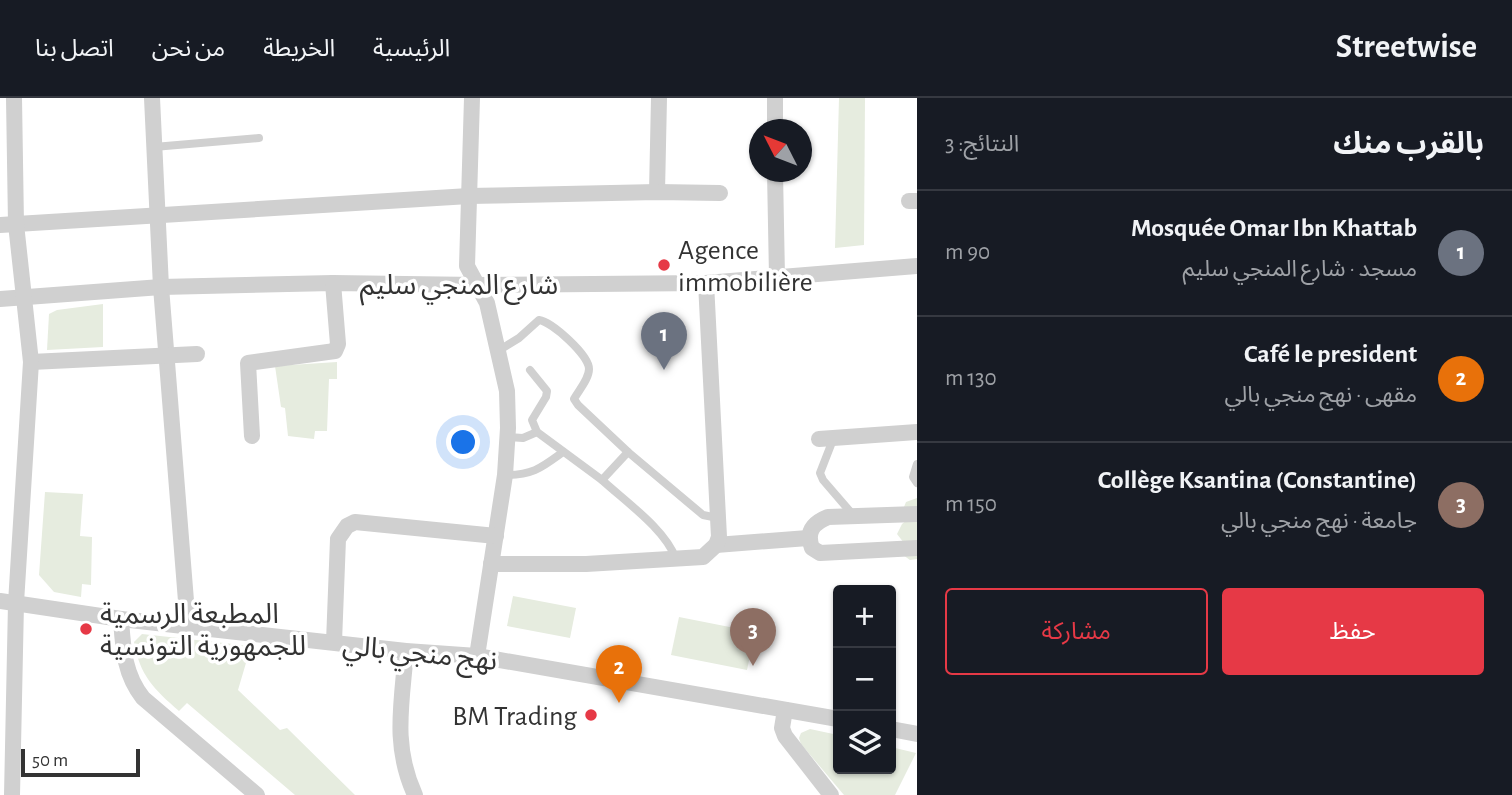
<!DOCTYPE html>
<html lang="ar">
<meta charset="utf-8">
<style>
:root{--surface:#171b24;--page:#20242c;--text:#f1f3f6;--muted:#9ea1a6;--line:#363941;--accent:#e63946}
body{margin:0;font-family:"Alegreya Sans","Noto Sans Arabic",sans-serif;background:var(--page);color:var(--text);direction:rtl}
.controls{position:absolute;right:21px;bottom:21px;display:grid;overflow:hidden;border-radius:7px;box-shadow:0 2px 5px #0004}
.controls button{width:63px;height:63px;display:grid;place-items:center;padding:0;border:0;border-bottom:2px solid var(--line);background:var(--surface);color:var(--text);font:35px sans-serif}
.compass{position:absolute;left:749px;top:21px;width:63px;height:63px;border-radius:50%;background:var(--surface);box-shadow:0 2px 5px #0004;rotate:312deg}
.scale{position:absolute;left:21px;bottom:18px;width:119px;box-sizing:border-box;padding-left:7px;border:4px solid #333;border-top:0;font-size:19px;line-height:24px;white-space:nowrap;color:#333;-webkit-text-stroke:5px #fff;paint-order:stroke}
.you{position:absolute;left:464px;top:345px;width:24px;height:24px;margin:-18px;border:5px solid #fff;border-radius:50%;background:#1a73e8;box-shadow:0 0 0 10px #1a73e833}
.badge{display:grid;place-items:center;width:46px;height:46px;border-radius:50%;background:var(--accent);color:#fff;font-size:23px;font-weight:700}
.pin{position:absolute;translate:-50% -58px;filter:drop-shadow(0 2px 4px #0008)}
.pin::after{content:'';position:absolute;top:37px;width:24px;height:21px;background:inherit;clip-path:polygon(0 0,100% 0,50% 100%)}
.list{margin:0;padding:0;list-style:none}
h2{display:flex;justify-content:space-between;align-items:center;height:91px;margin:0;padding:0 28px;font-size:30px}
h2 small{font-size:23px;font-weight:400;color:var(--muted)}
.list li{display:grid;grid-template-columns:46px 1fr auto;gap:21px;align-items:center;box-sizing:border-box;height:126px;padding:0 28px;border-top:2px solid var(--line)}
.list b{display:block;font-size:26px;white-space:nowrap}
.list p{margin:0;font-size:23px;white-space:nowrap;color:var(--muted)}
.list em{font-size:23px;font-style:normal;color:var(--muted)}
.actions{display:flex;gap:14px;padding:21px 28px}
.actions a{flex:1;padding:16px 0;border:2px solid var(--accent);border-radius:7px;text-align:center;font-size:24px;color:var(--accent)}
.actions .main{background:var(--accent);color:#fff}
.icon{flex:none;width:38px;height:38px;fill:none;stroke:currentColor;stroke-width:2;stroke-linecap:round;stroke-linejoin:round}
.map{position:relative;flex:none;width:917px;height:697px;overflow:hidden;direction:ltr}
header{display:flex;align-items:center;gap:42px;box-sizing:border-box;height:98px;padding:0 35px;background:var(--surface);border-bottom:2px solid var(--line)}
header strong{font-size:33px}
nav{display:flex;gap:38px;margin-inline-start:auto;font-size:24px}
main{display:flex}
aside{flex:1;background:var(--surface)}
.map>svg:first-child{display:block}
.green{fill:#e6ecdf}
.lines{fill:none;stroke-linecap:round;stroke-linejoin:round}
.lane{stroke:#d0d0d0;stroke-width:8}
.street{stroke:#d0d0d0;stroke-width:16}
.poi-dot{fill:#e63946;stroke:#fff;stroke-width:2.5}
.labels{text-anchor:middle;stroke-width:7;stroke-linejoin:round;paint-order:stroke}
.poi-label{font-size:28px;fill:#333;stroke:#fff;text-anchor:start}
.street-label{font-size:28px;fill:#333;stroke:#fff}
</style>
<header>
<strong>Streetwise</strong>
<nav><a>الرئيسية</a><a>الخريطة</a><a>من نحن</a><a>اتصل بنا</a></nav>
</header>
<main>
<aside>
<h2>بالقرب منك<small>النتائج: 3</small></h2>
<ul class="list">
<li><span class="badge" style="background:#6b7280">1</span><div><b>Mosquée Omar Ibn Khattab</b><p>مسجد · شارع المنجي سليم</p></div><em>90 m</em></li>
<li><span class="badge" style="background:#e8710a">2</span><div><b>Café le president</b><p>مقهى · نهج منجي بالي</p></div><em>130 m</em></li>
<li><span class="badge" style="background:#8d6e63">3</span><div><b>Collège Ksantina (Constantine)</b><p>جامعة · نهج منجي بالي</p></div><em>150 m</em></li>
</ul>
<div class="actions"><a class="main">حفظ</a><a>مشاركة</a></div>
</aside>
<div class="map">
<svg width="917" height="697" viewBox="0 0 917 697">
<rect width="100%" height="100%" fill="#fff"/>
<g class="green">
<path d="M 839,0 L 865,0 L 864,147 L 835,150 Z"/>
<path d="M 103,206 L 103,249 L 47,252 L 49,216 L 57,212 Z"/>
<path d="M 337,264 L 337,281 L 329,281 L 327,333 L 315,333 L 314,341 L 288,338 L 285,310 L 281,309 L 275,268 Z"/>
<path d="M 45,394 L 83,396 L 80,438 L 92,439 L 91,487 L 82,486 L 81,499 L 54,494 L 39,477 Z"/>
<path d="M 917,400 L 917,461 L 910,462 L 903,457 L 904,445 L 897,436 L 902,426 L 907,422 L 904,409 L 906,404 Z"/>
<path d="M 513,498 L 576,510 L 570,540 L 507,528 Z"/>
<path d="M 679,519 L 755,534 L 747,572 L 671,557 Z"/>
<path d="M 142,536 L 251,548 L 238,592 L 280,632 L 287,630 L 355,697 L 295,697 L 187,605 L 179,613 C 154,591 140,578 134,544 Z"/>
<path d="M 810,631 L 838,637 L 838,671 L 891,671 L 891,649 L 916,655 L 895,697 L 844,697 L 801,646 L 799,640 L 801,635 Z"/>
</g>
<g class="lines">
<g class="lane">
<path d="M 154,49 L 259,40"/>
<path d="M 498,253 L 519,240 L 539,222 C 552,224 589,257 589,271 C 589,281 579,292 574,301 L 578,307 L 628,354 L 703,417 L 718,420"/>
<path d="M 530,272 L 547,293 L 546,299 L 532,322 L 537,334 L 602,382"/>
<path d="M 507,339 L 523,340 L 537,334"/>
<path d="M 834,339 L 820,375 L 823,382 L 854,418"/>
<path d="M 628,354 L 602,382 C 626,404 665,431 676,461"/>
<path d="M 917,366 L 913,379 L 917,385"/>
<path d="M 505,377 C 533,377 541,370 563,354"/>
</g>
<g class="street">
<path d="M 152,0 L 161,189 L 188,528"/>
<path d="M 472,0 L 467,168 L 487,205 L 507,293 L 508,330 L 505,377 L 477,558"/>
<path d="M 775,0 L 775,32"/>
<path d="M 775,74 L 777,179"/>
<path d="M 657,94 L 659,0"/>
<path d="M 909,103 L 917,103"/>
<path d="M 0,127 L 469,98 L 657,94 L 720,95"/>
<path d="M 0,201 L 161,189 L 333,185 L 477,187 L 706,185 L 917,168"/>
<path d="M 31,264 L 197,256"/>
<path d="M 252,338 L 248,265 L 335,253 L 338,246 L 333,185"/>
<path d="M 819,341 L 917,334"/>
<path d="M 917,416 L 828,419 C 813,425 806,434 812,450 L 820,455 L 917,450"/>
<path d="M 716,447 L 808,440"/>
<path d="M 491,466 L 586,466 L 703,459 L 716,447 L 719,439 L 706,185"/>
<path d="M 0,503 L 121,521 L 406,553 L 477,558 L 838,621"/>
<path d="M 121,521 C 123,550 124,576 143,600 L 257,697"/>
<path d="M 334,544 L 338,441 L 347,428 L 355,424 L 496,438"/>
<path d="M 406,553 C 402,605 392,647 415,697"/>
<path d="M 785,612 L 782,630 L 785,638 L 831,697"/>
<path d="M 891,631 L 917,636"/>
<path d="M 12,697 L 16,505 L 31,264 L 16,126 L 14,0"/>
</g>
</g>
<g class="poi-dot">
<circle cx="664" cy="167" r="7"/>
<circle cx="86" cy="531" r="7"/>
<circle cx="591" cy="617" r="7"/>
</g>
<g class="labels">
<g class="poi-label">
<text x="678" y="161">Agence<tspan x="678" dy="32">immobilière</tspan></text>
<text x="100" y="525">المطبعة الرسمية<tspan x="100" dy="32">للجمهورية التونسية</tspan></text>
<text x="577" y="627" text-anchor="end">BM Trading</text>
</g>
<g class="street-label">
<text x="459" y="196">شارع المنجي سليم</text>
<text transform="translate(420 554) rotate(6)" y="10">نهج منجي بالي</text>
</g>
</g>
</svg>
<div class="controls">
<button>+</button>
<button>−</button>
<button><svg class="icon" aria-label="layers" viewBox="0 0 24 24"><path d="M12 4l9 5-9 5-9-5zM3 14l9 5 9-5"/></svg></button>
</div>
<svg class="compass" viewBox="-18 -18 36 36"><path d="M0-13l5 13h-10z" fill="#e53935"/><path d="M0 13l5-13h-10z" fill="#9ea1a6"/></svg>
<div class="scale">50 m</div>
<div class="you"></div>
<div class="pin badge" style="left:664px;top:272px;background:#6b7280">1</div>
<div class="pin badge" style="left:619px;top:605px;background:#e8710a">2</div>
<div class="pin badge" style="left:753px;top:568px;background:#8d6e63">3</div>
</div>
</main>
